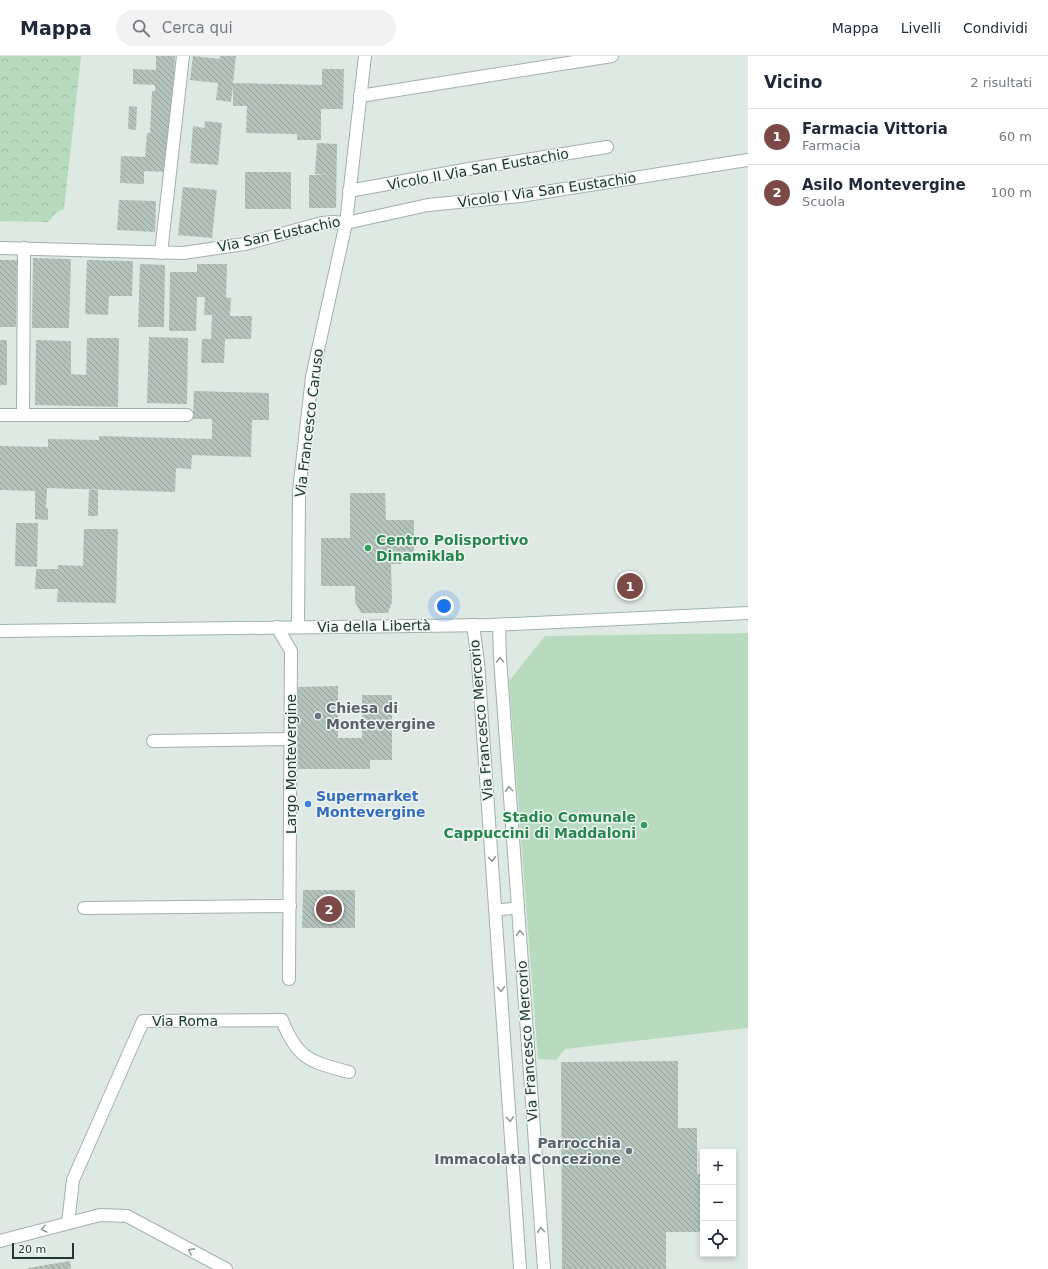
<!DOCTYPE html>
<html lang="it">
<meta charset="utf-8">
<style>
:root{--surface:#fff;--page:#f2f2f3;--text:#1f2937;--muted:#747a83;--line:#e0e1e3;--accent:#7b4a47}
body{margin:0;font-family:"DejaVu Sans",sans-serif;background:var(--page);color:var(--text)}
.controls{position:absolute;right:12px;bottom:12px;display:grid;overflow:hidden;border-radius:0px;box-shadow:0 2px 6px #0003}
.controls button{width:36px;height:36px;display:grid;place-items:center;padding:0;border:0;border-bottom:1px solid var(--line);background:var(--surface);color:var(--text);font:20px sans-serif}
.scale{position:absolute;left:12px;bottom:10px;width:62px;box-sizing:border-box;padding-left:4px;border:2px solid #213830;border-top:0;font-size:11px;line-height:14px;white-space:nowrap;color:#213830;-webkit-text-stroke:3px #eef6f2;paint-order:stroke}
.you{position:absolute;left:444px;top:550px;width:14px;height:14px;margin:-10px;border:3px solid #fff;border-radius:50%;background:#1a73e8;box-shadow:0 0 0 6px #1a73e833}
.badge{display:grid;place-items:center;width:26px;height:26px;border-radius:50%;background:var(--accent);color:#fff;font-size:13px;font-weight:700}
.pin{position:absolute;translate:-50% -50%;border:2px solid #fff;box-shadow:0 1px 4px #0006}
.list{margin:0;padding:0;list-style:none}
h2{display:flex;justify-content:space-between;align-items:center;height:52px;margin:0;padding:0 16px;font-size:17px}
h2 small{font-size:13px;font-weight:400;color:var(--muted)}
.list li{display:grid;grid-template-columns:26px 1fr auto;gap:12px;align-items:center;box-sizing:border-box;height:56px;padding:0 16px;border-top:1px solid var(--line)}
.list b{display:block;font-size:15px;white-space:nowrap}
.list p{margin:0;font-size:13px;white-space:nowrap;color:var(--muted)}
.list em{font-size:13px;font-style:normal;color:var(--muted)}
.icon{flex:none;width:22px;height:22px;fill:none;stroke:currentColor;stroke-width:2;stroke-linecap:round;stroke-linejoin:round}
.map{position:relative;flex:none;width:748px;height:1213px;overflow:hidden}
header{display:flex;align-items:center;gap:24px;box-sizing:border-box;height:56px;padding:0 20px;background:var(--surface);border-bottom:1px solid var(--line)}
header strong{font-size:19px}
nav{display:flex;gap:22px;margin-inline-start:auto;font-size:14px}
.search{width:280px;height:36px;background:var(--page);display:flex;align-items:center;gap:10px;box-sizing:border-box;padding:0 14px;border-radius:22px;color:var(--muted);font-size:15px}
main{display:flex}
aside{flex:1;background:var(--surface)}
.map>svg:first-child{display:block}
.grass{fill:#b8dabe}
.park{fill:url(#park-crowns)}
.building{fill:url(#building-back-hatch)}
.lines{fill:none;stroke-linecap:round;stroke-linejoin:round}
.service-casing{stroke:#a2b0aa;stroke-width:13}
.minor-casing{stroke:#a2b0aa;stroke-width:14}
.secondary-casing{stroke:#9eb4ab;stroke-width:14}
.service{stroke:#fff;stroke-width:11}
.minor{stroke:#fff;stroke-width:12}
.secondary{stroke:#fff;stroke-width:12}
.oneway{stroke:#909c98}
.leisure-dot{fill:#2e9e5b;stroke:#eef6f2;stroke-width:1.5}
.worship-dot{fill:#6b7280;stroke:#eef6f2;stroke-width:1.5}
.shop-dot{fill:#3f7fe0;stroke:#eef6f2;stroke-width:1.5}
.labels{text-anchor:middle;stroke-width:3;stroke-linejoin:round;paint-order:stroke}
.street-label{font-size:14px;fill:#213830;stroke:#eef6f2}
.leisure-label{font-size:14px;font-weight:bold;fill:#27864d;stroke:#eef6f2;text-anchor:start}
.worship-label{font-size:14px;font-weight:bold;fill:#5b616d;stroke:#eef6f2;text-anchor:start}
.shop-label{font-size:14px;font-weight:bold;fill:#366cbe;stroke:#eef6f2;text-anchor:start}
</style>
<header>
<strong>Mappa</strong>
<div class="search"><svg class="icon" aria-label="search" viewBox="0 0 24 24"><circle cx="10" cy="10" r="6"/><path d="M15 15l6 6"/></svg>Cerca qui</div>
<nav><a>Mappa</a><a>Livelli</a><a>Condividi</a></nav>
</header>
<main>
<div class="map">
<svg width="748" height="1213" viewBox="0 0 748 1213">
<defs>
<pattern id="park-crowns" width="20" height="18" patternUnits="userSpaceOnUse"><rect width="20" height="18" fill="#b8dabe"/><path d="M2 6a3 3 0 1 1 6 0M12 15a3 3 0 1 1 6 0" fill="none" stroke="#9ebca4"/></pattern>
<pattern id="building-back-hatch" width="6" height="6" patternUnits="userSpaceOnUse"><rect width="6" height="6" fill="#b4c4bc"/><path d="M-1 5l2 2M0 0l6 6M5-1l2 2" fill="none" stroke="#92a099"/></pattern>
</defs>
<rect width="100%" height="100%" fill="#dee9e4"/>
<path class="grass" d="M 748,577 L 748,972 L 565,993 L 556,1004 L 538,1003 L 509,625 L 545,580 Z"/>
<path class="park" d="M 0,0 L 81,0 L 64,153 L 57,156 L 48,166 L 0,165 Z"/>
<g class="building">
<path d="M 156,0 L 175,0 L 169,116 L 144,115 L 144,128 L 120,127 L 121,100 L 145,101 L 147,77 L 150,77 L 152,35 L 155,35 L 155,29 L 133,28 L 133,13 L 156,14 Z"/>
<path d="M 193,0 L 220,3 L 220,0 L 236,0 L 233,27 L 322,29 L 322,13 L 344,13 L 343,53 L 321,53 L 321,84 L 297,84 L 297,78 L 246,77 L 247,50 L 233,50 L 233,29 L 231,46 L 216,44 L 218,27 L 190,24 Z"/>
<path d="M 129,50 L 137,51 L 136,74 L 128,73 Z"/>
<path d="M 205,65 L 222,67 L 218,109 L 190,107 L 193,70 L 204,72 Z"/>
<path d="M 317,87 L 337,88 L 336,152 L 309,152 L 309,119 L 328,119 L 315,118 Z"/>
<rect x="245" y="116" width="46" height="37"/>
<path d="M 183,131 L 217,134 L 212,182 L 178,179 Z"/>
<path d="M 119,144 L 156,145 L 155,176 L 117,174 Z"/>
<path d="M 33,202 L 71,203 L 69,272 L 32,272 Z"/>
<path d="M 0,204 L 17,204 L 16,271 L 0,271 Z"/>
<path d="M 87,204 L 133,205 L 132,240 L 109,240 L 108,259 L 85,258 Z"/>
<path d="M 140,208 L 165,209 L 164,271 L 138,271 Z"/>
<path d="M 197,208 L 227,208 L 226,241 L 231,242 L 230,260 L 252,260 L 251,283 L 225,283 L 224,307 L 201,307 L 202,283 L 211,283 L 212,259 L 204,259 L 205,241 L 197,241 L 196,275 L 169,275 L 170,216 L 197,216 Z"/>
<path d="M 149,281 L 188,282 L 187,348 L 147,347 Z"/>
<path d="M 87,282 L 119,282 L 118,351 L 35,349 L 36,284 L 71,285 L 71,318 L 86,319 Z"/>
<rect x="0" y="284" width="7" height="45"/>
<path d="M 194,335 L 269,337 L 269,364 L 252,364 L 251,401 L 192,399 L 191,413 L 176,412 L 175,436 L 47,432 L 46,452 L 48,452 L 48,464 L 35,463 L 35,435 L 0,434 L 0,390 L 48,391 L 48,383 L 99,384 L 99,380 L 212,383 L 212,363 L 193,363 Z"/>
<path d="M 89,434 L 98,434 L 98,460 L 88,460 Z"/>
<path d="M 350,437 L 385,437 L 386,464 L 414,464 L 414,501 L 402,501 L 402,508 L 391,508 L 392,546 L 388,557 L 361,557 L 355,546 L 355,530 L 321,530 L 321,482 L 350,482 Z"/>
<path d="M 16,467 L 38,467 L 37,511 L 15,510 Z"/>
<path d="M 84,473 L 118,473 L 116,547 L 57,546 L 58,533 L 35,533 L 36,513 L 58,513 L 58,509 L 83,510 Z"/>
<path d="M 338,630 L 338,682 L 362,682 L 362,639 L 392,639 L 392,704 L 370,704 L 370,713 L 298,713 L 298,631 Z"/>
<path d="M 303,834 L 355,834 L 355,872 L 302,872 Z"/>
<path d="M 678,1005 L 678,1072 L 697,1072 L 697,1118 L 703,1118 L 703,1176 L 666,1176 L 666,1213 L 562,1213 L 561,1006 Z"/>
<path d="M 70,1205 L 71,1213 L 28,1213 L 28,1212 Z"/>
</g>
<g class="lines">
<defs>
<path id="service" d="M 495,854 L 518,852"/>
<g id="minor">
<path d="M 360,40 L 612,0"/>
<path d="M 349,135 L 469,113 L 607,91"/>
<path d="M 0,192 L 183,197 L 245,188 L 322,167 L 333,166 L 346,167 L 428,149 L 520,140 L 748,104"/>
<path d="M 161,197 L 183,0"/>
<path d="M 0,359 L 187,359"/>
<path d="M 23,359 L 24,192"/>
<path d="M 473,569 L 478,606 L 520,1213"/>
<path d="M 499,569 L 500,602 L 544,1213"/>
<path d="M 277,571 L 291,595 L 289,923"/>
<path d="M 298,571 L 299,435 L 312,321 L 346,167 L 365,0"/>
<path d="M 153,685 L 291,683"/>
<path d="M 84,852 L 290,850"/>
<path d="M 68,1167 L 73,1124 L 143,965 L 282,964 C 297,1003 311,1006 349,1016"/>
<path d="M 0,1185 L 100,1159 L 127,1160 L 226,1213"/>
</g>
<path id="secondary" d="M 0,575 L 491,569 L 748,557"/>
</defs>
<use href="#service" class="service-casing"/>
<use href="#minor" class="minor-casing"/>
<use href="#secondary" class="secondary-casing"/>
<use href="#service" class="service"/>
<use href="#minor" class="minor"/>
<use href="#secondary" class="secondary"/>
</g>
<defs><path id="oneway-chevron" d="M-2-3.5L2.5 0L-2 3.5" fill="none" stroke-width="1.6" stroke-linecap="round" stroke-linejoin="round"/></defs>
<g class="oneway">
<use href="#oneway-chevron" transform="translate(500 604) rotate(-93)"/>
<use href="#oneway-chevron" transform="translate(509 733) rotate(-94)"/>
<use href="#oneway-chevron" transform="translate(492 803) rotate(86)"/>
<use href="#oneway-chevron" transform="translate(520 877) rotate(-94)"/>
<use href="#oneway-chevron" transform="translate(501 933) rotate(86)"/>
<use href="#oneway-chevron" transform="translate(510 1063) rotate(86)"/>
<use href="#oneway-chevron" transform="translate(44 1173) rotate(166)"/>
<use href="#oneway-chevron" transform="translate(541 1174) rotate(-94)"/>
<use href="#oneway-chevron" transform="translate(191 1195) rotate(-152)"/>
</g>
<g class="leisure-dot">
<circle cx="368" cy="492" r="4"/>
<circle cx="644" cy="769" r="4"/>
</g>
<g class="worship-dot">
<circle cx="318" cy="660" r="4"/>
<circle cx="629" cy="1095" r="4"/>
</g>
<circle class="shop-dot" cx="308" cy="748" r="4"/>
<g class="labels">
<g class="street-label">
<text transform="translate(478 113) rotate(-10)" y="5">Vicolo II Via San Eustachio</text>
<text transform="translate(547 134) rotate(-8)" y="5">Vicolo I Via San Eustachio</text>
<text transform="translate(279 178) rotate(-12)" y="5">Via San Eustachio</text>
<text transform="translate(309 367) rotate(-83)" y="5">Via Francesco Caruso</text>
<text transform="translate(374 570) rotate(-1)" y="5">Via della Libertà</text>
<text transform="translate(481 664) rotate(-95)" y="5">Via Francesco Mercorio</text>
<text transform="translate(291 708) rotate(-90)" y="5">Largo Montevergine</text>
<text x="185" y="970">Via Roma</text>
<text transform="translate(527 985) rotate(-94)" y="5">Via Francesco Mercorio</text>
</g>
<g class="leisure-label">
<text x="376" y="489">Centro Polisportivo<tspan x="376" dy="16">Dinamiklab</tspan></text>
<text x="636" y="766" text-anchor="end">Stadio Comunale<tspan x="636" dy="16">Cappuccini di Maddaloni</tspan></text>
</g>
<g class="worship-label">
<text x="326" y="657">Chiesa di<tspan x="326" dy="16">Montevergine</tspan></text>
<text x="621" y="1092" text-anchor="end">Parrocchia<tspan x="621" dy="16">Immacolata Concezione</tspan></text>
</g>
<g class="shop-label">
<text x="316" y="745">Supermarket<tspan x="316" dy="16">Montevergine</tspan></text>
</g>
</g>
</svg>
<div class="controls">
<button>+</button>
<button>−</button>
<button><svg class="icon" aria-label="locate" viewBox="0 0 24 24"><circle cx="12" cy="12" r="6"/><path d="M12 2v4M12 18v4M2 12h4M18 12h4"/></svg></button>
</div>
<div class="scale">20 m</div>
<div class="you"></div>
<div class="pin badge" style="left:630px;top:530px">1</div>
<div class="pin badge" style="left:329px;top:853px">2</div>
</div>
<aside>
<h2>Vicino<small>2 risultati</small></h2>
<ul class="list">
<li><span class="badge">1</span><div><b>Farmacia Vittoria</b><p>Farmacia</p></div><em>60 m</em></li>
<li><span class="badge">2</span><div><b>Asilo Montevergine</b><p>Scuola</p></div><em>100 m</em></li>
</ul>
</aside>
</main>
